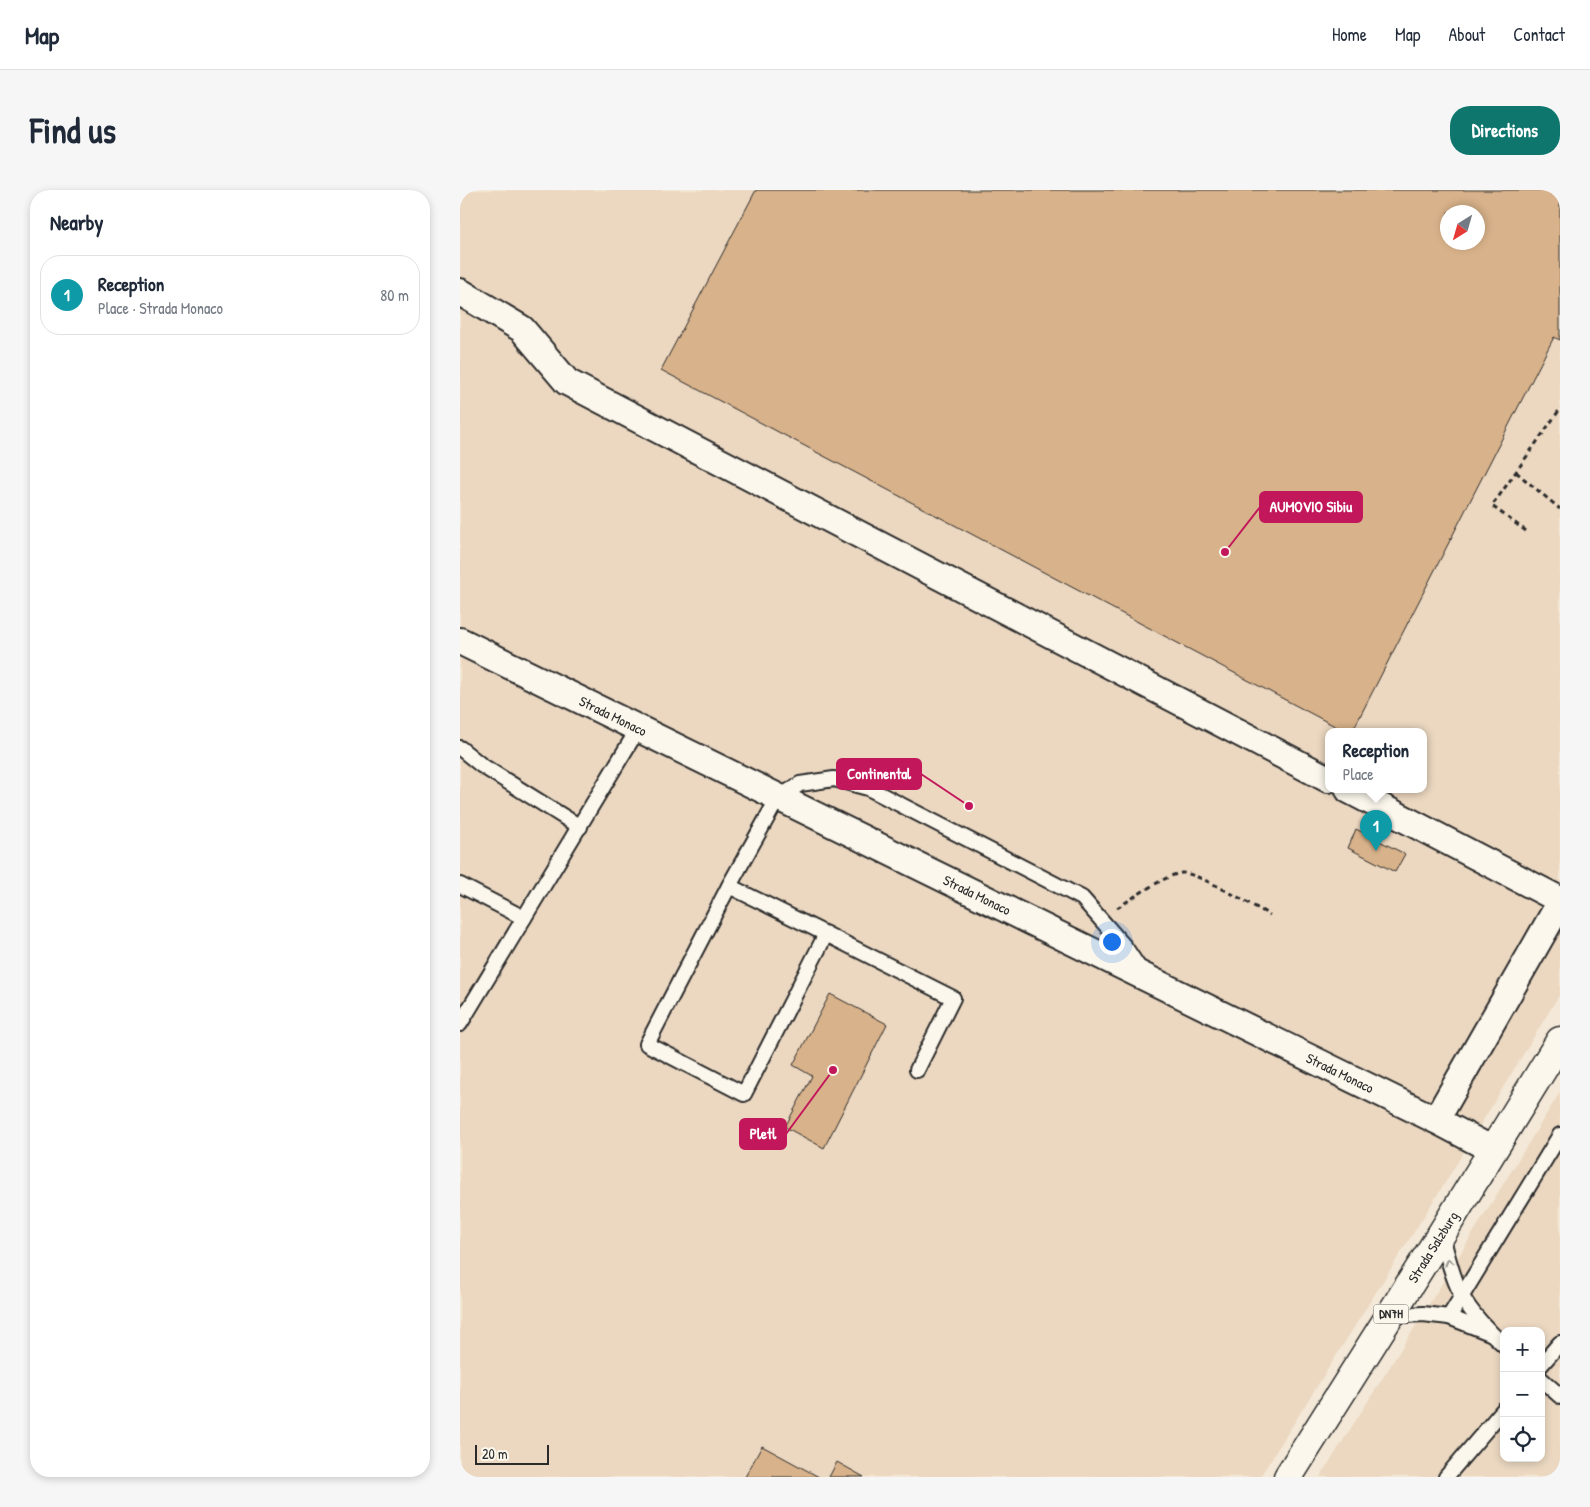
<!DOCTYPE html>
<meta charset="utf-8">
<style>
:root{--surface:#fff;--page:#f6f6f7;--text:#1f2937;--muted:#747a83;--line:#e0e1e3;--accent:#0f766e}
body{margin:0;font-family:"Patrick Hand",sans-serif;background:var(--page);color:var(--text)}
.controls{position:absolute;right:15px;bottom:15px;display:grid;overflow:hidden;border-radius:10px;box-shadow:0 2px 8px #0003}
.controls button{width:45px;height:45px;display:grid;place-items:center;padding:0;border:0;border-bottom:1px solid var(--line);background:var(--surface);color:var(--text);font:25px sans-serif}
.compass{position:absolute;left:980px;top:15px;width:45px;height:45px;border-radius:50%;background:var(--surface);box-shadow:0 2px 8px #0003;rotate:217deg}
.scale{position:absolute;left:15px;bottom:12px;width:74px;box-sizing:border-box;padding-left:5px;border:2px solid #2b2b2b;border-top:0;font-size:14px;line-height:18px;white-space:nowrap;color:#2b2b2b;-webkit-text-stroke:4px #fbf7ec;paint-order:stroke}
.you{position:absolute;left:651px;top:751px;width:18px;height:18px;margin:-12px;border:4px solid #fff;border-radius:50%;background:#1a73e8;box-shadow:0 0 0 8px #1a73e833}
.badge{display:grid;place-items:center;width:32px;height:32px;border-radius:50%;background:var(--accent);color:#fff;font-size:16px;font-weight:700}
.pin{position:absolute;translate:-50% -41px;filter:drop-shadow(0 1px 2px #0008)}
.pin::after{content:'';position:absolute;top:26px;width:18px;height:15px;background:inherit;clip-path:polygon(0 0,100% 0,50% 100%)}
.popup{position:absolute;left:865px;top:538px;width:102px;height:65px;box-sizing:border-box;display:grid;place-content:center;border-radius:10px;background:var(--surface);filter:drop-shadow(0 1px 4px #0005);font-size:16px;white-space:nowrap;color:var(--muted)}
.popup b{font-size:19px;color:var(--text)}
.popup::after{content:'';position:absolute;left:50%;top:100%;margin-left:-10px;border:10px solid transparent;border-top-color:var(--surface)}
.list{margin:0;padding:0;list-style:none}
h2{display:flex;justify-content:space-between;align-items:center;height:65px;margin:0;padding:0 20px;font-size:21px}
h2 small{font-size:16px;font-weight:400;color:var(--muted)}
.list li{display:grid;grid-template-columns:32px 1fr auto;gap:15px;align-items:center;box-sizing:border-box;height:80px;margin:0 10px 10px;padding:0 10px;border:1px solid var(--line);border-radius:20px}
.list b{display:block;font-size:19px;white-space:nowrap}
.list p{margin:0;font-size:16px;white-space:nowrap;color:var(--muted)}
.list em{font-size:16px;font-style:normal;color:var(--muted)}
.icon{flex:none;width:28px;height:28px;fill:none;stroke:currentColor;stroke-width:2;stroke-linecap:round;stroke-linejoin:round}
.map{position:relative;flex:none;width:1100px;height:1287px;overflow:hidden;border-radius:20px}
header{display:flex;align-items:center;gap:30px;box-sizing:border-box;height:70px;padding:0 25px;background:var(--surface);border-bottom:1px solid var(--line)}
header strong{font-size:24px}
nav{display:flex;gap:28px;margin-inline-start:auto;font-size:18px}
.intro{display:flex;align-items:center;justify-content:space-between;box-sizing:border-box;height:120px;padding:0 30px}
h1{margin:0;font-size:35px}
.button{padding:12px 22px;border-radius:20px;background:var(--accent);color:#fff;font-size:18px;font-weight:700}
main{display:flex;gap:30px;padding:0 30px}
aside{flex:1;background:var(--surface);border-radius:20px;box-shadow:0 2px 8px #0003}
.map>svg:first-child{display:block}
.built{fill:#ecd8c1;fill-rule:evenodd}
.building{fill:#d8b28a;stroke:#2b2b2b;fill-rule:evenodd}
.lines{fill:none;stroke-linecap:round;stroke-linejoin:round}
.lane-casing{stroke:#2b2b2b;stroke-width:18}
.street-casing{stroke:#2b2b2b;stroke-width:30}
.primary-casing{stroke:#2b2b2b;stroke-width:31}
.path{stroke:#2b2b2b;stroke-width:3;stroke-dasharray:5 4;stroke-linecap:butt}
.lane{stroke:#fbf7ec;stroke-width:14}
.street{stroke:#fbf7ec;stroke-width:26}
.primary{stroke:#fbf7ec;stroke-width:28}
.oneway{stroke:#93918c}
.labels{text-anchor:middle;stroke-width:4;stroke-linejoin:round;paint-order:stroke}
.shield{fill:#fbf7ec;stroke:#696865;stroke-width:1}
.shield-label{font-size:12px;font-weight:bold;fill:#2b2b2b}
.street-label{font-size:14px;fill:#2b2b2b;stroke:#fbf7ec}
.leader{fill:none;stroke:#c2185b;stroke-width:2}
.callout-dot{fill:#c2185b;stroke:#fbf7ec;stroke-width:2}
.callout{fill:#c2185b;stroke:#c2185b;stroke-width:2}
.callout-label{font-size:15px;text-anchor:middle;font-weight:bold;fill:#fff}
</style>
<header>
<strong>Map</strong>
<nav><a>Home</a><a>Map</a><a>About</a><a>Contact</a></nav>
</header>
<div class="intro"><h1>Find us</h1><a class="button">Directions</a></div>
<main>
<aside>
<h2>Nearby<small></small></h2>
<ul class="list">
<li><span class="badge" style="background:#0f9aa8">1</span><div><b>Reception</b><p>Place · Strada Monaco</p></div><em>80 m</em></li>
</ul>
</aside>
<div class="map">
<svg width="1100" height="1287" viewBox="0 0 1100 1287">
<rect width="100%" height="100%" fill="#f4e9d8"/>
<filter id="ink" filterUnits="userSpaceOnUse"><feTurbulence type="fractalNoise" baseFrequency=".02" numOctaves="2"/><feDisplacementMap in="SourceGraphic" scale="10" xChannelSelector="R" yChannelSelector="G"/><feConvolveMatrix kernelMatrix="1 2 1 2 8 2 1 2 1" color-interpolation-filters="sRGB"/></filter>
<g filter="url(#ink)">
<g class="built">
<path d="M 0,0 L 1100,0 L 1100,804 L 988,988 L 800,1287 L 0,1287 ZM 988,22 L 1018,22 L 1018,52 L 988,52 ZM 868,542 L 964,542 L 964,600 L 868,600 Z"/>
<path d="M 1100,902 L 1100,1287 L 860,1287 L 963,1124 ZM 1044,1141 L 1081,1141 L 1081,1268 L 1044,1268 Z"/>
</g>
<g class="building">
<path d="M 296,0 L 1100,0 L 1100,150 L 1094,147 L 892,542 L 886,542 L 201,180 ZM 988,22 L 1018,22 L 1018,52 L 988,52 Z"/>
<path d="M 896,639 L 945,664 L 935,682 L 888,658 Z"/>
<path d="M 370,804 L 427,834 L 364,958 L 325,937 L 352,886 L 333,875 Z"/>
<path d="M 302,1256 L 359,1287 L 285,1287 Z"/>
<path d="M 377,1272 L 404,1287 L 369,1287 Z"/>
</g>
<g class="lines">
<defs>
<g id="lane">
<path d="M 0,558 L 21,575 L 120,637"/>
<path d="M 0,695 L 64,728"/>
<path d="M 269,696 L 366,744"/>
<path d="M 0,834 L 178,539"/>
<path d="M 457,880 L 493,808 L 366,744 L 284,904 L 187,854 L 269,696 L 318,608 L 340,594 L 374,589 L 408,598 L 622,708 L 665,757 L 681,781"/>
<path d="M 982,1045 C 987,1065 992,1086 1001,1104 C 1009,1121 1030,1143 1044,1155"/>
<path d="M 929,1126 L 963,1124 L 989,1127 L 1030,1143"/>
<path d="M 989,1127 L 1100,945"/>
<path d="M 1081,1175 L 1100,1153"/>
<path d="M 1081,1189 L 1100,1206"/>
<path d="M 986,1287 L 1044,1219"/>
</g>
<g id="street">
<path d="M 0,102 L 62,139 L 107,192 L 868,589"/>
<path d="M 0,451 L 976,930 L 1033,960"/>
<path d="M 889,600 L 1100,710"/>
<path d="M 976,930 L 1100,713"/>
</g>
<path id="primary" d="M 828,1287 L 982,1043 L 1100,851"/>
</defs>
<use href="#lane" class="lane-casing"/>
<use href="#street" class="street-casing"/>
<use href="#primary" class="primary-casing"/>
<g class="path">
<path d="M 1056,282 L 1100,319"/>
<path d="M 1066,341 L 1032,316 L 1100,219"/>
<path d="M 657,718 C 671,709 707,684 722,683 C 737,682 793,716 810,725"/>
</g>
<use href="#lane" class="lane"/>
<use href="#street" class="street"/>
<use href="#primary" class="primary"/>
</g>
<defs><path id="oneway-chevron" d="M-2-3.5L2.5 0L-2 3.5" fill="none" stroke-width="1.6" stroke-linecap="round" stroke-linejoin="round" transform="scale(1.25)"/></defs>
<use class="oneway" href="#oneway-chevron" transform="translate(989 1072) rotate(-105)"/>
</g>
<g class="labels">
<rect class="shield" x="913.5" y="1114.5" width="35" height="19" rx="4"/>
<g class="shield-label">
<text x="931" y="1128">DN7H</text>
</g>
<g class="street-label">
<text transform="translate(153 526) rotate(26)" y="5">Strada Monaco</text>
<text transform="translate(517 705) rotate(26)" y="5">Strada Monaco</text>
<text transform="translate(880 883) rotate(26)" y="5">Strada Monaco</text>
<text transform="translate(973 1057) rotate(-58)" y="5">Strada Salzburg</text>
</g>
</g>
<path class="leader" d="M765 362L800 317M509 616L461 584M373 880L326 944"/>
<g class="callout-dot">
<circle cx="765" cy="362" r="5"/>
<circle cx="509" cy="616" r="5"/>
<circle cx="373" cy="880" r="5"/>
</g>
<g class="callout">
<rect x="800" y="302" width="102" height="30" rx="5"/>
<rect x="377" y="569" width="84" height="30" rx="5"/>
<rect x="280" y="929" width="46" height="30" rx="5"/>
</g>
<g class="callout-label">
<text x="851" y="322">AUMOVIO Sibiu</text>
<text x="419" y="589">Continental</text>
<text x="303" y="949">Pletl</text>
</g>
</svg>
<div class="controls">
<button>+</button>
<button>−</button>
<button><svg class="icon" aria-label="locate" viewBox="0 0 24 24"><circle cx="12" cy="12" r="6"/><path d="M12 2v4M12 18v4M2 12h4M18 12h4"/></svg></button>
</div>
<svg class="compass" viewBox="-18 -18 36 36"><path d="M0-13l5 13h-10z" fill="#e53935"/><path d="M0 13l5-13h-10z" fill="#747a83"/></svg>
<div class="scale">20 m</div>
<div class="you"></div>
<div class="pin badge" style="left:916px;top:661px;background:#0f9aa8">1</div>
<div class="popup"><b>Reception</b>Place</div>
</div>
</main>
